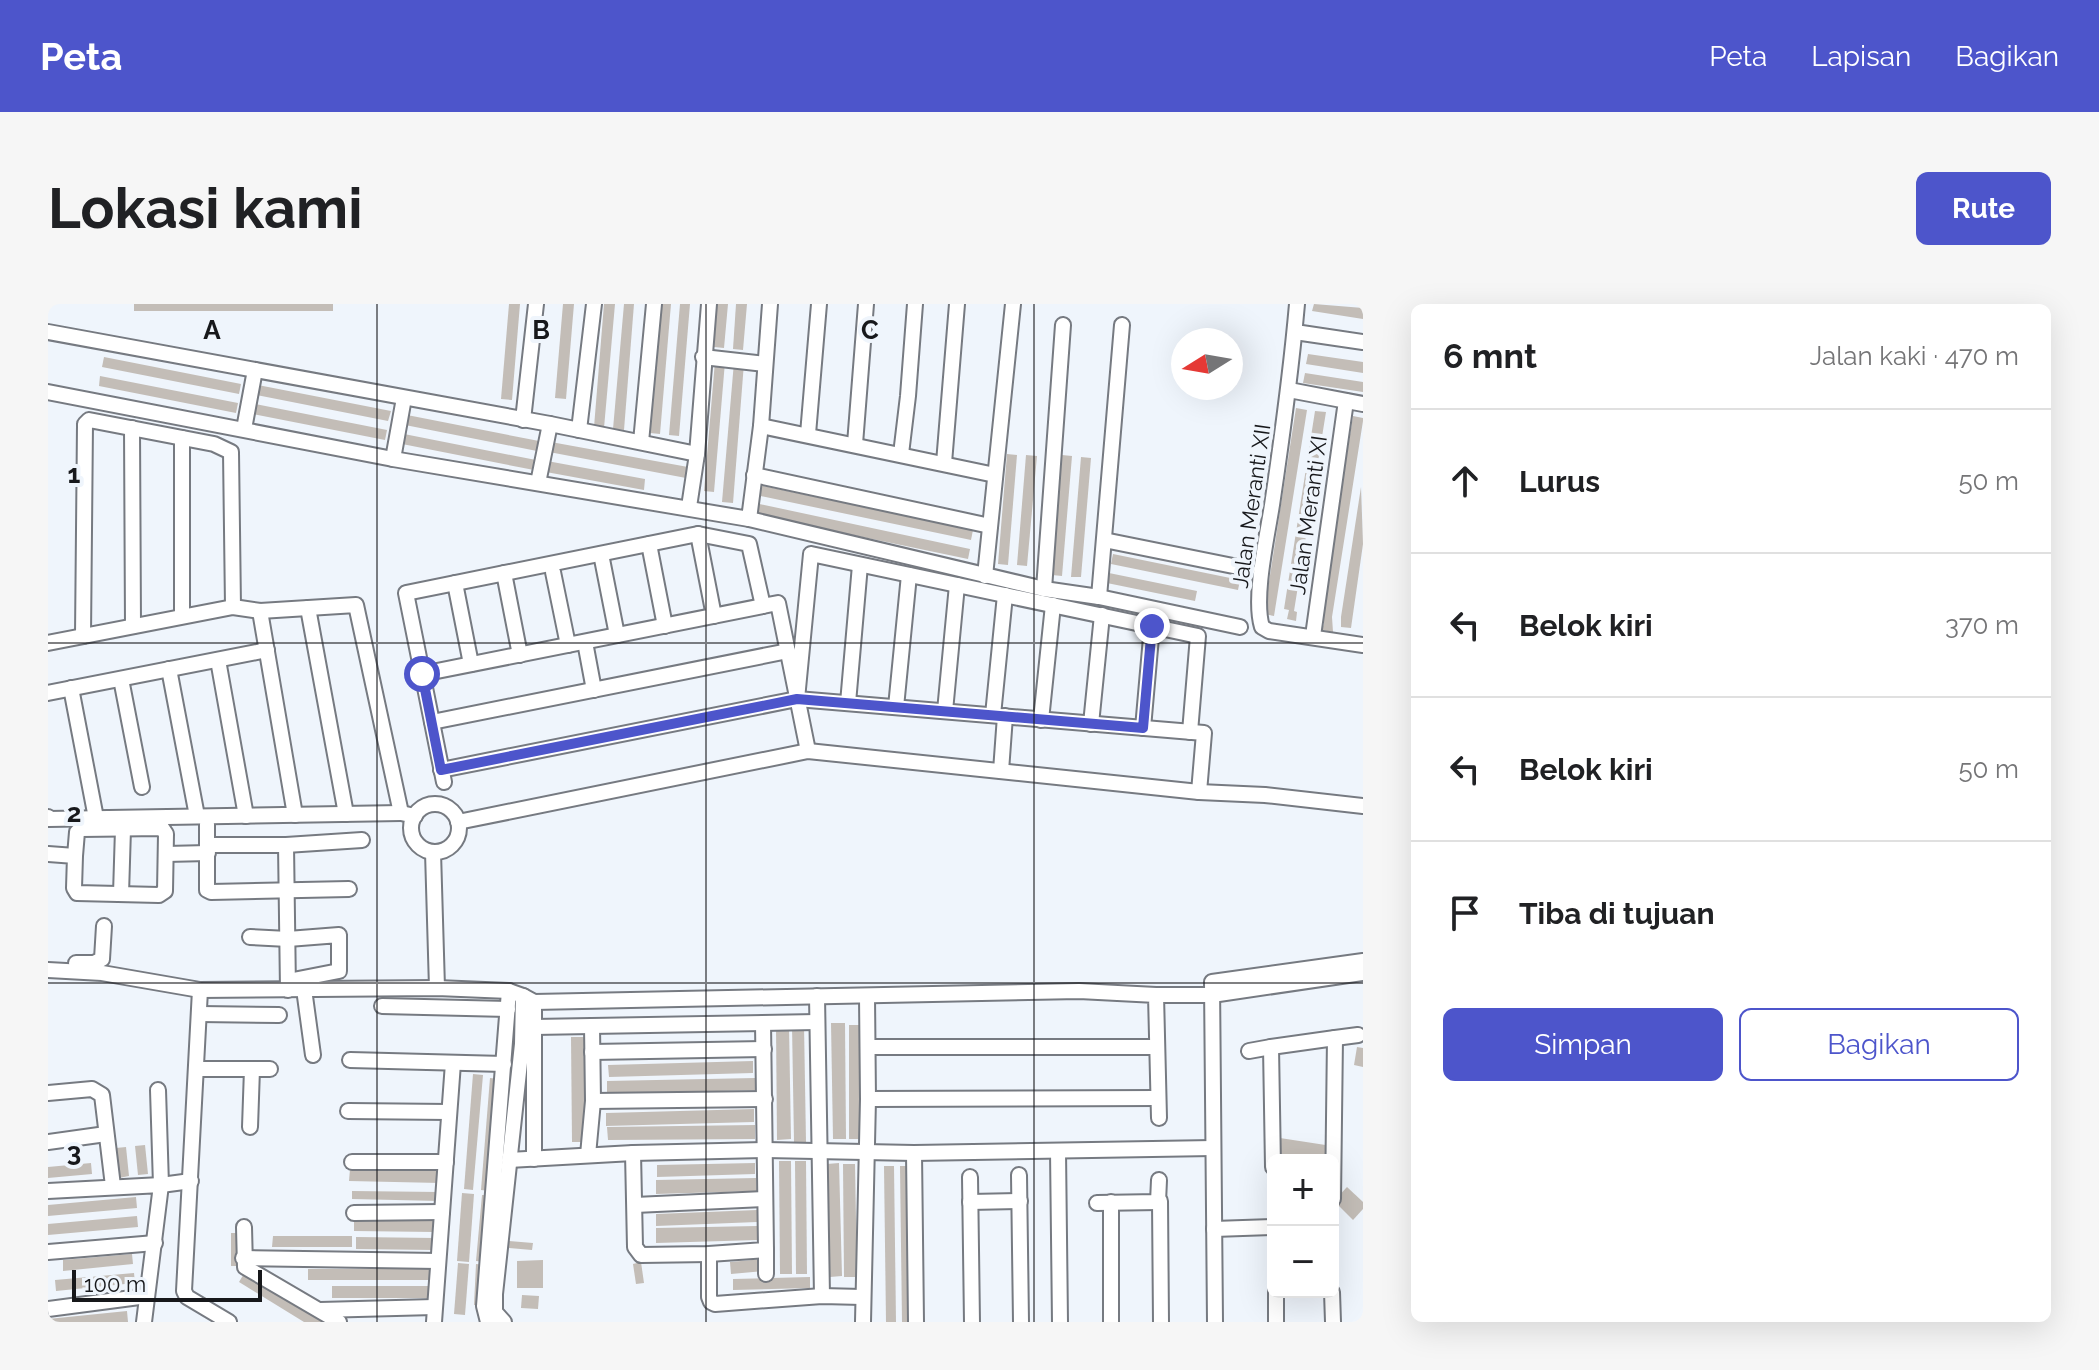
<!DOCTYPE html>
<html lang="id">
<meta charset="utf-8">
<style>
:root{--surface:#fff;--page:#f6f6f6;--text:#202124;--muted:#757577;--line:#e0e0e0;--accent:#4d55cb}
body{margin:0;font-family:Raleway,sans-serif;background:var(--page);color:var(--text)}
.controls{position:absolute;right:24px;bottom:24px;display:grid;overflow:hidden;border-radius:12px;box-shadow:0 8px 32px #0002}
.controls button{width:72px;height:72px;display:grid;place-items:center;padding:0;border:0;border-bottom:2px solid var(--line);background:var(--surface);color:var(--text);font:40px sans-serif}
.compass{position:absolute;left:1123px;top:24px;width:72px;height:72px;border-radius:50%;background:var(--surface);box-shadow:0 8px 32px #0002;rotate:259deg}
.scale{position:absolute;left:24px;bottom:20px;width:190px;box-sizing:border-box;padding-left:8px;border:4px solid #17181b;border-top:0;font-size:22px;line-height:28px;white-space:nowrap;color:#17181b;-webkit-text-stroke:6px #eff5fc;paint-order:stroke}
.stop{position:absolute;width:24px;height:24px;margin:-18px;border:6px solid #4d55cb;border-radius:50%;background:#fff}
.stop.end{background:#4d55cb;border-color:#fff;box-shadow:0 2px 8px #0008}
.list{margin:0;padding:0;list-style:none}
h2{display:flex;justify-content:space-between;align-items:center;height:104px;margin:0;padding:0 32px;font-size:34px}
h2 small{font-size:26px;font-weight:400;color:var(--muted)}
.list li{display:grid;grid-template-columns:52px 1fr auto;gap:24px;align-items:center;box-sizing:border-box;height:144px;padding:0 32px;border-top:2px solid var(--line)}
.list b{display:block;font-size:30px;white-space:nowrap}
.list em{font-size:26px;font-style:normal;color:var(--muted)}
.actions{display:flex;gap:16px;padding:24px 32px}
.actions a{flex:1;padding:18px 0;border:2px solid var(--accent);border-radius:12px;text-align:center;font-size:28px;color:var(--accent)}
.actions .main{background:var(--accent);color:#fff}
.icon{flex:none;width:44px;height:44px;fill:none;stroke:currentColor;stroke-width:2;stroke-linecap:round;stroke-linejoin:round}
.map{position:relative;flex:none;width:1315px;height:1018px;overflow:hidden;border-radius:12px}
header{display:flex;align-items:center;gap:48px;box-sizing:border-box;height:112px;padding:0 40px;background:var(--accent);color:#fff}
header strong{font-size:38px}
nav{display:flex;gap:44px;margin-inline-start:auto;font-size:28px}
.intro{display:flex;align-items:center;justify-content:space-between;box-sizing:border-box;height:192px;padding:0 48px}
h1{margin:0;font-size:56px}
.button{padding:20px 36px;border-radius:12px;background:var(--accent);color:#fff;font-size:28px;font-weight:700}
main{display:flex;gap:48px;padding:0 48px}
aside{flex:1;background:var(--surface);border-radius:12px;box-shadow:0 8px 32px #0002}
.map>svg:first-child{display:block}
.building{fill:#c3bdb7}
.lines{fill:none;stroke-linecap:round;stroke-linejoin:round}
.minor-casing{stroke:#767a81;stroke-width:18}
.minor{stroke:#fff;stroke-width:14}
.route{stroke:#4d55cb;stroke-width:10}
.grid{fill:none;stroke:#17181b;stroke-width:2;stroke-opacity:0.55}
.labels{text-anchor:middle;stroke-width:8;stroke-linejoin:round;paint-order:stroke}
.street-label{font-size:22px;fill:#17181b;stroke:#eff5fc}
.grid-label{font-size:26px;text-anchor:middle;font-weight:bold;fill:#17181b;stroke:#eff5fc;stroke-width:8;stroke-linejoin:round;paint-order:stroke}
</style>
<header>
<strong>Peta</strong>
<nav><a>Peta</a><a>Lapisan</a><a>Bagikan</a></nav>
</header>
<div class="intro"><h1>Lokasi kami</h1><a class="button">Rute</a></div>
<main>
<div class="map">
<svg width="1315" height="1018" viewBox="0 0 1315 1018">
<rect width="100%" height="100%" fill="#eff5fc"/>
<g class="building">
<rect x="86" y="0" width="199" height="7"/>
<path d="M 461,0 L 472,0 L 464,96 L 453,95 Z"/>
<path d="M 515,0 L 526,0 L 518,95 L 507,94 Z"/>
<path d="M 556,0 L 567,0 L 556,124 L 546,123 Z"/>
<path d="M 576,0 L 586,0 L 576,126 L 565,125 Z"/>
<path d="M 613,0 L 623,0 L 612,130 L 602,129 Z"/>
<path d="M 632,0 L 642,0 L 631,132 L 621,131 Z"/>
<path d="M 669,0 L 680,0 L 676,44 L 666,43 Z"/>
<path d="M 688,0 L 699,0 L 695,46 L 685,45 Z"/>
<path d="M 1266,0 L 1315,4 L 1315,15 L 1264,7 Z"/>
<path d="M 1260,50 L 1315,58 L 1315,69 L 1258,60 Z"/>
<path d="M 56,53 L 193,80 L 191,90 L 54,63 Z"/>
<path d="M 667,57 L 677,58 L 666,188 L 656,187 Z"/>
<path d="M 686,58 L 696,59 L 685,199 L 674,198 Z"/>
<path d="M 1257,69 L 1315,78 L 1315,88 L 1255,79 Z"/>
<path d="M 52,72 L 190,99 L 188,109 L 51,82 Z"/>
<path d="M 205,80 L 343,107 L 340,117 L 203,90 Z"/>
<path d="M 202,99 L 339,126 L 337,136 L 200,109 Z"/>
<path d="M 1248,104 L 1259,106 L 1226,312 L 1216,310 Z"/>
<path d="M 1267,107 L 1278,108 L 1246,307 L 1249,308 L 1248,317 L 1239,315 L 1241,306 L 1236,305 Z"/>
<path d="M 354,110 L 491,137 L 489,147 L 352,120 Z"/>
<path d="M 1305,112 L 1315,114 L 1315,117 L 1284,313 L 1285,328 L 1274,326 L 1276,319 L 1272,318 Z"/>
<path d="M 351,129 L 488,156 L 486,166 L 349,139 Z"/>
<path d="M 503,138 L 640,163 L 638,174 L 501,148 Z"/>
<path d="M 959,150 L 969,151 L 960,261 L 950,260 Z"/>
<path d="M 978,151 L 989,152 L 979,262 L 969,261 Z"/>
<path d="M 1014,151 L 1024,152 L 1014,272 L 1004,271 Z"/>
<path d="M 1033,153 L 1043,154 L 1033,273 L 1023,273 Z"/>
<path d="M 499,157 L 597,175 L 596,186 L 498,168 Z"/>
<path d="M 710,181 L 925,226 L 923,236 L 708,191 Z"/>
<path d="M 1313,183 L 1315,240 L 1303,324 L 1293,323 L 1293,313 Z"/>
<path d="M 707,199 L 922,245 L 920,255 L 704,210 Z"/>
<path d="M 1065,250 L 1192,276 L 1190,286 L 1063,260 Z"/>
<path d="M 1061,269 L 1149,287 L 1147,297 L 1059,279 Z"/>
<path d="M 783,719 L 797,719 L 798,835 L 785,835 Z"/>
<path d="M 744,721 L 756,721 L 758,838 L 746,838 Z"/>
<rect x="801" y="721" width="12" height="114"/>
<path d="M 728,722 L 741,722 L 743,835 L 729,836 Z"/>
<path d="M 523,733 L 537,733 L 538,838 L 524,838 Z"/>
<path d="M 1309,743 L 1315,744 L 1315,763 L 1306,761 Z"/>
<path d="M 705,757 L 705,769 L 561,773 L 560,761 Z"/>
<path d="M 425,770 L 435,771 L 425,886 L 416,885 Z"/>
<path d="M 442,774 L 451,775 L 442,887 L 433,886 Z"/>
<path d="M 707,774 L 707,786 L 559,790 L 559,777 Z"/>
<path d="M 706,805 L 706,818 L 558,822 L 558,809 Z"/>
<path d="M 707,821 L 707,835 L 560,836 L 559,823 Z"/>
<path d="M 1232,834 L 1284,842 L 1282,856 L 1229,856 Z"/>
<path d="M 97,841 L 100,870 L 90,871 L 87,842 Z"/>
<path d="M 78,843 L 81,872 L 71,874 L 68,844 Z"/>
<path d="M 731,857 L 743,857 L 744,970 L 732,970 Z"/>
<path d="M 747,857 L 758,857 L 759,970 L 748,970 Z"/>
<path d="M 43,859 L 44,870 L 0,874 L 0,863 Z"/>
<path d="M 707,859 L 707,870 L 609,873 L 609,861 Z"/>
<path d="M 791,859 L 794,972 L 782,973 L 779,860 Z"/>
<path d="M 795,860 L 807,860 L 809,973 L 796,973 Z"/>
<path d="M 836,862 L 846,862 L 848,1018 L 838,1018 Z"/>
<path d="M 852,862 L 863,862 L 865,1018 L 854,1018 Z"/>
<path d="M 302,865 L 393,867 L 392,879 L 301,877 Z"/>
<path d="M 708,874 L 709,887 L 608,890 L 608,876 Z"/>
<path d="M 1299,883 L 1315,898 L 1315,905 L 1305,916 L 1286,897 Z"/>
<path d="M 304,887 L 391,888 L 391,897 L 304,895 Z"/>
<path d="M 414,889 L 426,890 L 421,958 L 409,957 Z"/>
<path d="M 434,891 L 442,891 L 436,958 L 428,957 Z"/>
<path d="M 88,893 L 89,904 L 0,912 L 0,901 Z"/>
<path d="M 709,906 L 709,918 L 608,922 L 608,910 Z"/>
<path d="M 89,912 L 90,923 L 0,931 L 0,920 Z"/>
<path d="M 306,916 L 387,917 L 386,928 L 306,927 Z"/>
<path d="M 709,922 L 710,936 L 608,939 L 608,924 Z"/>
<rect x="183" y="929" width="10" height="33"/>
<path d="M 225,932 L 304,932 L 304,943 L 224,943 Z"/>
<path d="M 308,933 L 387,934 L 386,946 L 308,945 Z"/>
<path d="M 461,937 L 485,939 L 484,946 L 461,944 Z"/>
<path d="M 84,950 L 85,960 L 15,967 L 15,956 Z"/>
<path d="M 715,955 L 716,967 L 683,970 L 682,958 Z"/>
<path d="M 495,956 L 495,984 L 469,984 L 469,957 Z"/>
<path d="M 593,958 L 596,979 L 588,980 L 585,960 Z"/>
<path d="M 410,959 L 421,960 L 417,1011 L 406,1010 Z"/>
<path d="M 428,960 L 437,961 L 435,1002 L 426,1001 Z"/>
<rect x="260" y="965" width="125" height="11"/>
<path d="M 197,968 L 278,1018 L 256,1018 L 191,978 Z"/>
<path d="M 86,969 L 87,979 L 8,987 L 7,976 Z"/>
<path d="M 762,973 L 762,984 L 685,986 L 685,975 Z"/>
<rect x="284" y="982" width="100" height="12"/>
<path d="M 474,991 L 491,992 L 490,1005 L 473,1004 Z"/>
<path d="M 79,1007 L 80,1018 L 0,1018 L 0,1015 Z"/>
</g>
<g class="lines">
<defs>
<g id="minor">
<path d="M 1249,0 C 1243,68 1234,134 1224,201 C 1219,233 1205,294 1214,323 L 1221,327 L 1315,341"/>
<path d="M 0,28 L 502,120 L 649,150"/>
<path d="M 1247,28 L 1315,38"/>
<path d="M 655,53 L 717,60"/>
<path d="M 1241,86 L 1315,100"/>
<path d="M 0,88 L 345,155 L 701,215 L 713,122 L 722,0"/>
<path d="M 475,116 L 488,0"/>
<path d="M 713,122 L 947,171"/>
<path d="M 84,124 L 85,322"/>
<path d="M 196,125 L 207,66"/>
<path d="M 531,126 L 546,0"/>
<path d="M 760,130 L 771,0"/>
<path d="M 134,134 L 134,312"/>
<path d="M 593,138 L 606,0"/>
<path d="M 807,140 L 818,0"/>
<path d="M 853,150 L 860,92 L 867,0"/>
<path d="M 345,155 L 356,94"/>
<path d="M 896,159 L 909,0"/>
<path d="M 706,171 L 942,222"/>
<path d="M 490,179 L 502,120"/>
<path d="M 641,203 L 649,150 L 661,0"/>
<path d="M 701,215 L 996,285 L 1051,293 L 1192,323"/>
<path d="M 650,230 L 666,312"/>
<path d="M 1056,236 L 1200,265"/>
<path d="M 601,240 L 617,322"/>
<path d="M 553,250 L 569,331"/>
<path d="M 505,268 L 520,341"/>
<path d="M 456,269 L 472,351"/>
<path d="M 937,272 L 965,0"/>
<path d="M 407,279 L 423,360"/>
<path d="M 996,285 L 1015,21"/>
<path d="M 1051,293 L 1074,21"/>
<path d="M 260,304 L 298,510"/>
<path d="M 212,307 L 247,511"/>
<path d="M 35,332 L 37,120 L 41,116 L 166,140 L 183,148 L 185,303"/>
<path d="M 1265,332 L 1298,97"/>
<path d="M 537,338 L 546,386"/>
<path d="M 0,339 L 185,303 L 212,307 L 308,301 L 353,509 L 367,512"/>
<path d="M 170,356 L 198,512"/>
<path d="M 121,365 L 149,512"/>
<path d="M 374,370 L 730,299 L 760,447"/>
<path d="M 73,375 L 94,483"/>
<path d="M 23,384 L 48,514"/>
<path d="M 0,389 L 219,346"/>
<path d="M 749,395 L 763,250 L 1150,332 L 1142,428"/>
<path d="M 800,399 L 812,261"/>
<path d="M 848,403 L 861,271"/>
<path d="M 897,407 L 909,281"/>
<path d="M 945,411 L 957,291"/>
<path d="M 993,416 L 1005,301"/>
<path d="M 384,418 L 740,347"/>
<path d="M 1043,420 L 1054,311"/>
<path d="M 1095,424 L 1104,322"/>
<path d="M 393,466 L 749,395 L 1156,429 L 1151,488"/>
<path d="M 953,467 L 957,412"/>
<path d="M 396,478 L 358,289 L 650,230 L 701,240 L 715,302"/>
<circle cx="387" cy="524" r="24"/>
<path d="M 0,513 L 1,515 L 353,509"/>
<path d="M 410,518 L 760,447 L 1151,488 L 1217,491 L 1315,502"/>
<path d="M 159,520 L 159,586 L 163,588 L 301,585"/>
<path d="M 160,541 L 238,541 L 314,536"/>
<path d="M 238,541 L 240,686"/>
<path d="M 385,548 L 389,684"/>
<path d="M 0,550 L 27,552 L 29,528 L 33,525 L 114,524 L 118,530 L 117,587 L 111,591 L 29,589 L 26,584 L 27,552"/>
<path d="M 118,550 L 160,549"/>
<path d="M 73,590 L 75,525"/>
<path d="M 202,633 L 240,635 L 291,631 L 291,667 L 240,677"/>
<path d="M 28,659 L 46,659 L 54,655 L 56,622"/>
<path d="M 0,666 L 54,669 L 152,686 L 389,684 L 461,687 L 475,692 L 474,740 L 447,990 L 447,1008 L 456,1018"/>
<path d="M 256,685 L 265,751"/>
<path d="M 152,686 L 136,987 L 139,993 L 181,1018"/>
<path d="M 1108,691 L 1164,691 L 1315,669"/>
<path d="M 475,692 L 486,698 L 1031,687 L 1108,691 L 1111,814"/>
<path d="M 769,692 L 774,992"/>
<path d="M 334,702 L 460,705"/>
<path d="M 152,710 L 231,711"/>
<path d="M 486,723 L 769,718"/>
<path d="M 1287,734 L 1310,731"/>
<path d="M 820,743 L 1109,743"/>
<path d="M 1201,747 L 1223,743"/>
<path d="M 544,748 L 716,745"/>
<path d="M 302,756 L 456,760"/>
<path d="M 149,765 L 222,765"/>
<path d="M 110,786 L 113,881 L 143,877"/>
<path d="M 0,789 L 44,785 L 54,791 L 65,882"/>
<path d="M 820,795 L 1110,794"/>
<path d="M 545,797 L 717,795"/>
<path d="M 300,807 L 401,808"/>
<path d="M 202,823 L 204,765"/>
<path d="M 0,838 L 58,830"/>
<path d="M 1010,847 L 1012,1018"/>
<path d="M 585,849 L 587,943 L 593,951 L 661,950 L 718,946 L 715,719"/>
<path d="M 866,849 L 868,1018"/>
<path d="M 540,851 L 545,797 L 544,722"/>
<path d="M 486,855 L 486,698"/>
<path d="M 461,856 L 585,849 L 718,846 L 866,849 L 1165,844"/>
<path d="M 304,858 L 398,858"/>
<path d="M 1225,863 L 1223,743 L 1287,734 L 1285,895"/>
<path d="M 971,871 L 973,1018"/>
<path d="M 922,873 L 924,1018"/>
<path d="M 0,887 L 113,881 L 96,1018"/>
<path d="M 1112,897 L 1113,1018"/>
<path d="M 922,898 L 972,897"/>
<path d="M 1049,899 L 1110,898 L 1111,876"/>
<path d="M 587,901 L 717,895"/>
<path d="M 306,909 L 394,908"/>
<path d="M 196,923 L 197,963 L 291,1018"/>
<path d="M 1166,925 L 1225,923"/>
<path d="M 718,946 L 718,970"/>
<path d="M 0,948 L 107,939"/>
<path d="M 661,950 L 661,993 L 663,998 L 667,1000 L 774,992 L 814,993"/>
<path d="M 195,954 L 390,957"/>
<path d="M 1228,988 L 1228,1018"/>
<path d="M 1284,988 L 1285,1018"/>
<path d="M 0,1005 L 99,992"/>
<path d="M 272,1006 L 386,1003"/>
<path d="M 386,1018 L 405,759"/>
<path d="M 440,1018 L 436,1002 L 461,687"/>
<path d="M 815,1018 L 820,795 L 819,692"/>
<path d="M 1063,1018 L 1063,898"/>
<path d="M 1167,1018 L 1164,678 L 1315,657"/>
</g>
</defs>
<use href="#minor" class="minor-casing"/>
<use href="#minor" class="minor"/>
</g>
<g class="lines">
<path class="route" d="M 374,370 L 393,466 L 749,395 L 1095,424 L 1104,322"/>
</g>
<path class="grid" d="M 329,0 L 329,1018M 658,0 L 658,1018M 986,0 L 986,1018M 0,339 L 1315,339M 0,679 L 1315,679"/>
<g class="labels">
<g class="street-label">
<text transform="translate(1203 202) rotate(-82)" y="8">Jalan Meranti XII</text>
<text transform="translate(1260 211) rotate(-82)" y="8">Jalan Meranti XI</text>
</g>
</g>
<g class="grid-label">
<text x="164" y="35">A</text>
<text x="493" y="35">B</text>
<text x="822" y="35">C</text>
<text x="26" y="179">1</text>
<text x="26" y="518">2</text>
<text x="26" y="857">3</text>
</g>
</svg>
<div class="controls">
<button>+</button>
<button>−</button>
</div>
<svg class="compass" viewBox="-18 -18 36 36"><path d="M0-13l5 13h-10z" fill="#e53935"/><path d="M0 13l5-13h-10z" fill="#757577"/></svg>
<div class="scale">100 m</div>
<div class="stop" style="left:374px;top:370px"></div>
<div class="stop end" style="left:1104px;top:322px"></div>
</div>
<aside>
<h2>6 mnt<small>Jalan kaki · 470 m</small></h2>
<ul class="list">
<li><svg class="icon" aria-label="ahead" viewBox="0 0 24 24"><path d="M12 20V5M6 11l6-6 6 6"/></svg><div><b>Lurus</b></div><em>50 m</em></li>
<li><svg class="icon" aria-label="left" viewBox="0 0 24 24"><path d="M17 20v-9H6M10 6l-5 5 5 5"/></svg><div><b>Belok kiri</b></div><em>370 m</em></li>
<li><svg class="icon" aria-label="left" viewBox="0 0 24 24"><path d="M17 20v-9H6M10 6l-5 5 5 5"/></svg><div><b>Belok kiri</b></div><em>50 m</em></li>
<li><svg class="icon" aria-label="arrive" viewBox="0 0 24 24"><path d="M6 21V4h12l-3 4 3 4H6"/></svg><div><b>Tiba di tujuan</b></div></li>
</ul>
<div class="actions"><a class="main">Simpan</a><a>Bagikan</a></div>
</aside>
</main>
